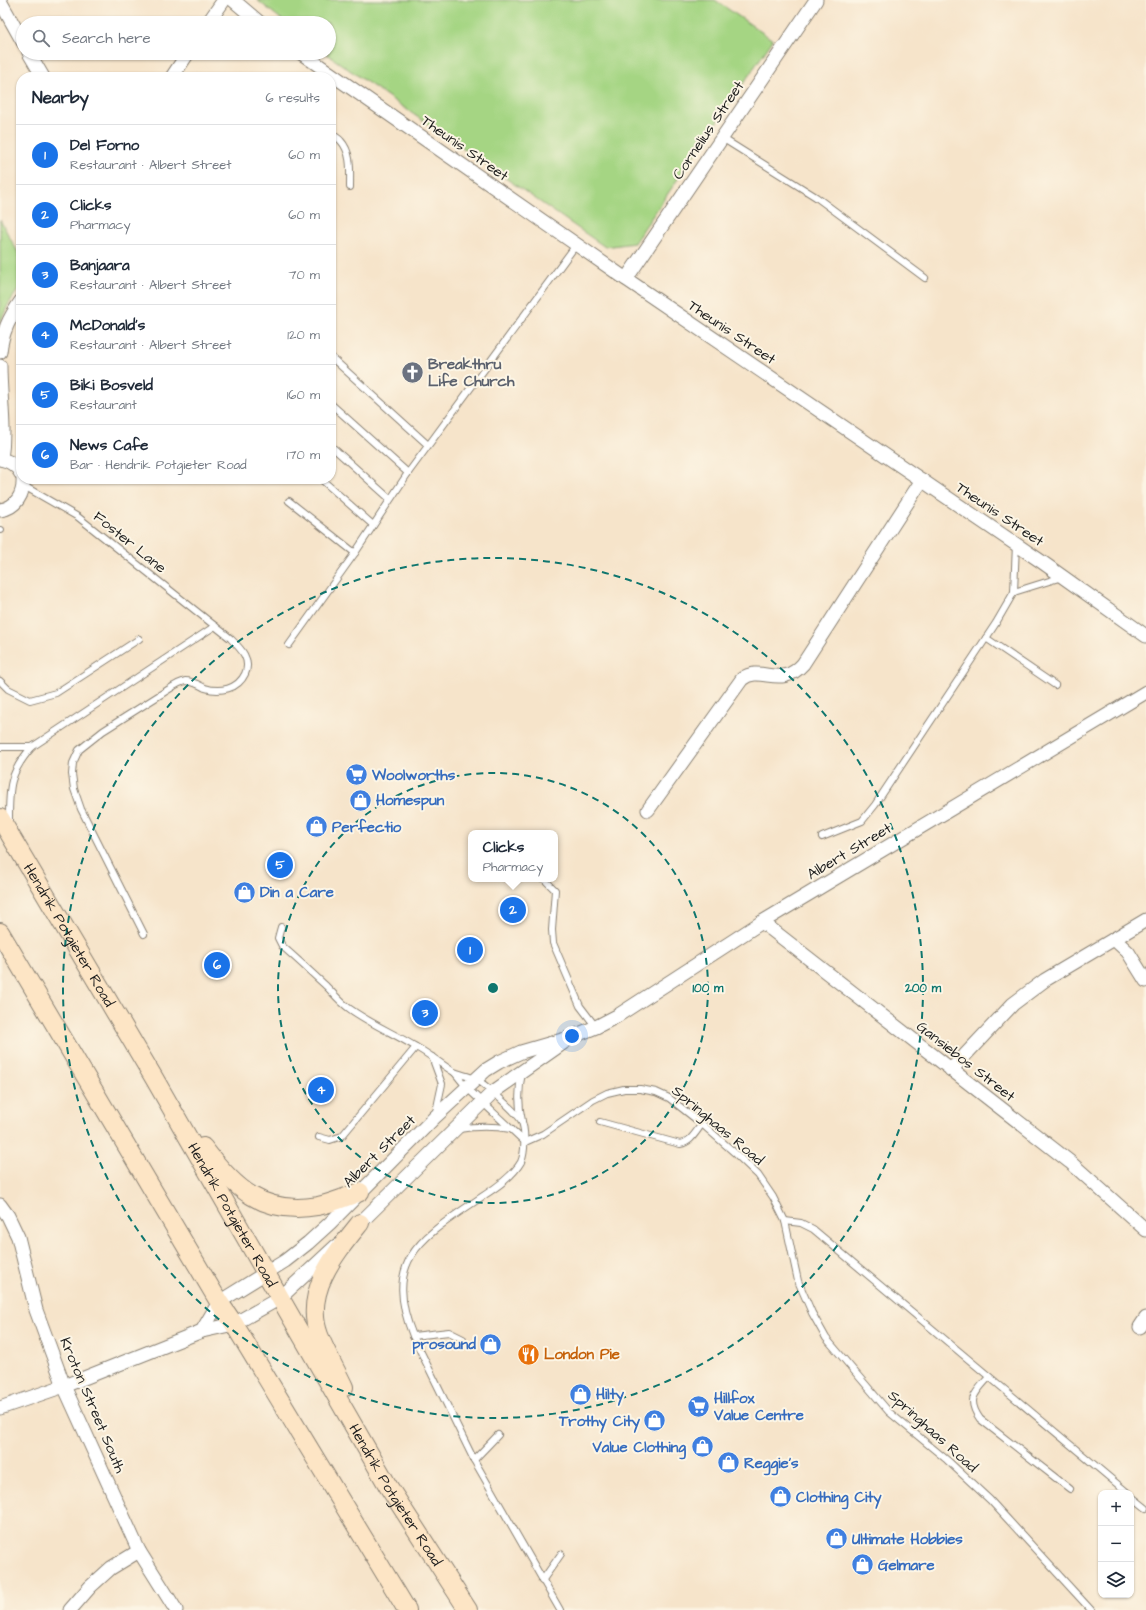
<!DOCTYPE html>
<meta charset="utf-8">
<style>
:root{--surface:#fff;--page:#f2f2f3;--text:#1f2937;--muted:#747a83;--line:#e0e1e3;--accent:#1a73e8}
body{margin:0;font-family:"Architects Daughter",sans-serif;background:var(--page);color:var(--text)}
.controls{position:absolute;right:12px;bottom:12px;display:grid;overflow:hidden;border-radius:8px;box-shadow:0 1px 3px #0004}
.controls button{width:36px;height:36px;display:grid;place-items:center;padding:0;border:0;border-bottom:1px solid var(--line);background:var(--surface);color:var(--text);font:20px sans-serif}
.you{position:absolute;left:572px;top:1036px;width:14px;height:14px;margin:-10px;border:3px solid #fff;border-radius:50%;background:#1a73e8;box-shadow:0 0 0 6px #1a73e833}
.badge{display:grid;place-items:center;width:26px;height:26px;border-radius:50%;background:var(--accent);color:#fff;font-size:13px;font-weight:700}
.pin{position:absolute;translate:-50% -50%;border:2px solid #fff;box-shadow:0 1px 4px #0006}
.popup{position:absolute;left:468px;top:830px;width:90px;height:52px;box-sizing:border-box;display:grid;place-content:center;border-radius:8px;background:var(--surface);filter:drop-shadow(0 1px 3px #0005);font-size:13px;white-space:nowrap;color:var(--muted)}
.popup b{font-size:15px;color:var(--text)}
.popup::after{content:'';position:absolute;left:50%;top:100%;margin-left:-8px;border:8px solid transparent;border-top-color:var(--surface)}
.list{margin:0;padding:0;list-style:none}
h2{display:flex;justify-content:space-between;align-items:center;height:52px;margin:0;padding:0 16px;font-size:17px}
h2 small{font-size:13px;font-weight:400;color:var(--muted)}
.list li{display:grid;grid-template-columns:26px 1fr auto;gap:12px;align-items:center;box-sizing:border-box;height:60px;padding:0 16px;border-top:1px solid var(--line)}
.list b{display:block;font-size:15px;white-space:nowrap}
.list p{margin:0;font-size:13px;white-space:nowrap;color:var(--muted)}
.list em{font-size:13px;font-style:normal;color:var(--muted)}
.icon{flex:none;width:22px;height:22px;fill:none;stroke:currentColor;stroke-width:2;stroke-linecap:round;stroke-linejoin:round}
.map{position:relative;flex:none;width:1146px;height:1610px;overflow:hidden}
.search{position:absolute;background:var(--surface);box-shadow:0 1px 3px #0004;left:16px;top:16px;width:320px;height:44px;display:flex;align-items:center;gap:10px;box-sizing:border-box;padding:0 14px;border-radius:22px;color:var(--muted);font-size:15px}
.panel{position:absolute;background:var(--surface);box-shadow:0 1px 3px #0004;left:16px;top:72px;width:320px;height:412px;border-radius:16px}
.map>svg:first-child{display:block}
.green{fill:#a5d583;stroke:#607850}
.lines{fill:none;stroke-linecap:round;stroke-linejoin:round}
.service-casing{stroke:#898073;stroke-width:8}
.minor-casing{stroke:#898073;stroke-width:15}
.secondary-casing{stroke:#898073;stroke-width:20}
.service{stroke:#fff;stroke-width:6}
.minor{stroke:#fff;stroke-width:13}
.secondary{stroke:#fde5c5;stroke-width:18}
.ring{fill:none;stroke:#0f766e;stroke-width:2;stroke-dasharray:7 5}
.labels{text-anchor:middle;stroke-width:4;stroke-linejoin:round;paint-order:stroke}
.street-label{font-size:15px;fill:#1c1c1c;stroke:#fcf5e5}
.worship-label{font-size:15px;font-weight:bold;fill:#5b616d;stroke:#fcf5e5;text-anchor:start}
.shop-label{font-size:15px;font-weight:bold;fill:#366cbe;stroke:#fcf5e5;text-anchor:start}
.food-label{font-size:15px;font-weight:bold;fill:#c56008;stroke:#fcf5e5;text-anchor:start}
.centre{fill:#0f766e;stroke:#fcf5e5;stroke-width:2}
.ring-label{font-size:12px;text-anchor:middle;font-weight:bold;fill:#0f766e;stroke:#fcf5e5;stroke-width:4;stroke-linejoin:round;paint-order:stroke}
</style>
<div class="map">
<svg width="1146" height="1610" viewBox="0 0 1146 1610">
<rect width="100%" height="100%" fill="#fcf5e5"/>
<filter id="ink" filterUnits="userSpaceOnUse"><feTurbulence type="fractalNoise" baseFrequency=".025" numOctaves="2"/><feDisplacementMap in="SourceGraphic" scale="8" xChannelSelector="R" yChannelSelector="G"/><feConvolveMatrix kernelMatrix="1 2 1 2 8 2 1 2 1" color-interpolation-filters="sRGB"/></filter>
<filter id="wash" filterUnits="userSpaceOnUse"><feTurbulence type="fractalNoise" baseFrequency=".012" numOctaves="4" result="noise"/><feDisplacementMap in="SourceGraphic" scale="16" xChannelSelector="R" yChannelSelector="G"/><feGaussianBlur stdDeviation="0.9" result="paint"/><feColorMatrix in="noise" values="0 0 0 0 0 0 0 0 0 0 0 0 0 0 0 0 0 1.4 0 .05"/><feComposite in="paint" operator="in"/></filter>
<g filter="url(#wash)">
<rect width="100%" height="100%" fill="#f6e4ca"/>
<g class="green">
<path d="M 257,0 L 715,0 L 773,40 L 634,243 L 605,247 L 325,53 L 329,53 L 329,23 L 286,23 Z"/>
<path d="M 0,220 L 20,256 L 21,255 L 21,285 L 8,305 L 0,323 Z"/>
</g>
</g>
<g filter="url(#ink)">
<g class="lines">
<defs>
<g id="service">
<path d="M 331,133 C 334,136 339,138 341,141 C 352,153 350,172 350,187"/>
<path d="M 722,138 L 816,197 L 925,278"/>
<path d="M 331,357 L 428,445"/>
<path d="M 331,404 L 408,473"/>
<path d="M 331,446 L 390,499"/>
<path d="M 321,479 L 373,525"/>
<path d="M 24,486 L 78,517 L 230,638 C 240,648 252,659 245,674 C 238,689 220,693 205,688 C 199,685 193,681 185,681 C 182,682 177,684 174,686 L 103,731 L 79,750 L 73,763 L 72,774 L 74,789 L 81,809 L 144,934"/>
<path d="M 289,501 L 355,553"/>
<path d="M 0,530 L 1,530"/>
<path d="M 1014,592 L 1062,577"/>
<path d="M 986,638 L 1055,685"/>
<path d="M 289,645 L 355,553 L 408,473 L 576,245"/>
<path d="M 0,681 L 8,689 L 30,700 L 56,693 L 139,639"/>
<path d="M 0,747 L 32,747"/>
<path d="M 9,824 C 9,789 8,774 32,747 L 215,626"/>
<path d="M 822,837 L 862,821 L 875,805 L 996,623 L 1014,592 L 1016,544"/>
<path d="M 544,879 L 555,890 L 552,930 L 553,943 L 580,1006 L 596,1027"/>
<path d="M 281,927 L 278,938 L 282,946 C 297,959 312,973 326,986 C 334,994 341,1003 350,1009 C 371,1024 395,1034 416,1047 C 429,1054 441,1064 454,1072 C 461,1075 470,1076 477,1080 C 486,1085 516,1112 521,1120 C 526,1129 525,1153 521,1162 C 513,1176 497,1187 483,1196 C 425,1236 381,1257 413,1336 L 474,1460 L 560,1610"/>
<path d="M 432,1057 L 442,1084 L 436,1112"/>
<path d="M 455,1073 L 467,1088 L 525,1142"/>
<path d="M 522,1121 C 518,1104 518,1090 522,1073"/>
<path d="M 600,1122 L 680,1144 C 691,1142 695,1133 702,1124"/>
<path d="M 459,1129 C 477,1126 493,1126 511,1129"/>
<path d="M 319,1137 L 330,1140 L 342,1136 L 416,1047"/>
<path d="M 525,1142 L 543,1134 L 593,1100 L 607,1093 L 624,1089 L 640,1089 L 656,1092 L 669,1098 L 702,1124 L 736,1154 L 758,1175 L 773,1197 L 785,1221 L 798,1281 L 812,1313 L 826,1338 L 889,1412 L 947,1460 L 990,1500 L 1091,1610"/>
<path d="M 785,1221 L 801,1223 L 813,1229 L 1128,1493"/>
<path d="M 413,1336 L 449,1332 L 463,1339"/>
<path d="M 989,1377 C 975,1393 966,1399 980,1419 L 1070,1489"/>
<path d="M 474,1460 L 498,1435"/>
<path d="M 1131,1496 L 1146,1508"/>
<path d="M 542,1581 L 561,1554"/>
</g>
<g id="minor">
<path d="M 233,0 L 260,23"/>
<path d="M 0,1 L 23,42"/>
<path d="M 208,23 L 224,0"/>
<path d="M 29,53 L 43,77"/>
<path d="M 301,53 L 626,279 L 1042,562 L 1146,636"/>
<path d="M 172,77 L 188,53"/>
<path d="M 626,279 L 816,0"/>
<path d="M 0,352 C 2,332 10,317 21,301"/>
<path d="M 0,366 C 0,398 6,428 1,459"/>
<path d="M 0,459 C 10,461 17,465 21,474"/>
<path d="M 0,510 C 16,508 24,494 23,479"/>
<path d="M 648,810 L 742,679 C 761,664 780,690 803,664 L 922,480"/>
<path d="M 762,922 L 1070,1162 L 1146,1230"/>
<path d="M 1114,939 L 1128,952 L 1146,981"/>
<path d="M 951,1070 L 1013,1004 L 1045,980 L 1146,920"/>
<path d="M 0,1205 L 8,1216 L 18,1237 L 36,1310 L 64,1386 L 139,1551 L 176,1610"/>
<path d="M 354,1229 L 493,1092 L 563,1043"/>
<path d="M 1140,1327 L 1146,1318"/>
<path d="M 202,1331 L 219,1302 L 285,1261 L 308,1243 L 330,1223 L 435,1117 L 486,1070 L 499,1062 L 521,1052 L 569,1038 L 596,1027 L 617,1016 L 762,922 L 1146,692"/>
<path d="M 0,1408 L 64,1386 L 202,1331 L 234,1324 L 280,1298 L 336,1246"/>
<path d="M 70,1610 L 90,1587 L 111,1568 L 139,1551"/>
</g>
<g id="secondary">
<path id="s1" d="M 0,818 L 154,1078 L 388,1486 L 468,1610"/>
<path d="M 0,932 L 219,1302 L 234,1324 L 407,1610"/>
<path d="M 203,1147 C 234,1188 263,1216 318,1206 C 332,1203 346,1197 360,1192"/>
<path d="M 344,1387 C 336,1370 326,1353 319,1335 C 303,1292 335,1254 360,1223"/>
</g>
</defs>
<use href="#service" class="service-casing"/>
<use href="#minor" class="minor-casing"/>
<use href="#secondary" class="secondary-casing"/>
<use href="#service" class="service"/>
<use href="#minor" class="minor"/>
<use href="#secondary" class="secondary"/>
</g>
</g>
<g class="ring">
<circle cx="493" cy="988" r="215"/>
<circle cx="493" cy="988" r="430"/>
</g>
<defs>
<symbol id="church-disc" viewBox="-11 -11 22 22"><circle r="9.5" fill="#6b7280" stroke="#fcf5e5"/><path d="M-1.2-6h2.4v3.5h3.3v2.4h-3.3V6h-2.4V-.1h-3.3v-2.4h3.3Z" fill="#fff"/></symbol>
<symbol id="supermarket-disc" viewBox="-11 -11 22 22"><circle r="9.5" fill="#3f7fe0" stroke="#fcf5e5"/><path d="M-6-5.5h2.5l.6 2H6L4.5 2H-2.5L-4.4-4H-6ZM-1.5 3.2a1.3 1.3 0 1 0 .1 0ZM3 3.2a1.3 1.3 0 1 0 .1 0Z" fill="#fff"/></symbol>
<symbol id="shop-disc" viewBox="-11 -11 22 22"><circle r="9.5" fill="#3f7fe0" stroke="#fcf5e5"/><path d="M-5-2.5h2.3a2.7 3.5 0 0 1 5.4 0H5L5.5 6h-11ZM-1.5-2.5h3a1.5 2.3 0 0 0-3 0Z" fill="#fff"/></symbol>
<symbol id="restaurant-disc" viewBox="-11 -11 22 22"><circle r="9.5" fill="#e8710a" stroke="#fcf5e5"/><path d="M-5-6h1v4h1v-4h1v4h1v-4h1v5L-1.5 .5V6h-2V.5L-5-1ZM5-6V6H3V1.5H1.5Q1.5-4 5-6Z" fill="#fff"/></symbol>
</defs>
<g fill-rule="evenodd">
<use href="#church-disc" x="400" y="360" width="25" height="25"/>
<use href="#supermarket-disc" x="344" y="762" width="25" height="25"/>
<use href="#shop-disc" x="348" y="788" width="25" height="25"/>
<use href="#shop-disc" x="304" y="814" width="25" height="25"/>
<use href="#shop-disc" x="232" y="880" width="25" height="25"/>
<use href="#shop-disc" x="478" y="1332" width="25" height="25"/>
<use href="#restaurant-disc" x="516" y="1342" width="25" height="25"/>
<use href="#shop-disc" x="568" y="1382" width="25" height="25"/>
<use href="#supermarket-disc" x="686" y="1394" width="25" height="25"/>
<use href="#shop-disc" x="642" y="1408" width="25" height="25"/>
<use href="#shop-disc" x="690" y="1434" width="25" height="25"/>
<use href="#shop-disc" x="716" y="1450" width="25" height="25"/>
<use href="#shop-disc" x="768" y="1484" width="25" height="25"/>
<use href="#shop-disc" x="824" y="1526" width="25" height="25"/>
<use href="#shop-disc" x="850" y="1552" width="25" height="25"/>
</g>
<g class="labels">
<g class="street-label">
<text transform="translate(708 130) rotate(-56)" y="5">Cornelius Street</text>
<text transform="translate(465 148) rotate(35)" y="5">Theunis Street</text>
<text transform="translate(732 332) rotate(34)" y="5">Theunis Street</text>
<text transform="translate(1000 514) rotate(34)" y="5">Theunis Street</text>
<text transform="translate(130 542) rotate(39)" y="5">Foster Lane</text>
<text transform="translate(849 851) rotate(-31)" y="5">Albert Street</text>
<text dy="5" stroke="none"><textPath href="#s1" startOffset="136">Hendrik Potgieter Road</textPath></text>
<text transform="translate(966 1061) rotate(38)" y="5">Gansiebos Street</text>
<text transform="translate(718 1125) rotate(40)" y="5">Springhaas Road</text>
<text transform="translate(379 1151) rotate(-45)" y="5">Albert Street</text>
<text dy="5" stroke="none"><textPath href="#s1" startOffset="460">Hendrik Potgieter Road</textPath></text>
<text transform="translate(93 1405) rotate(67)" y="5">Kroton Street South</text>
<text transform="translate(933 1431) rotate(42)" y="5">Springhaas Road</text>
<text dy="5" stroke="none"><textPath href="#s1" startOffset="784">Hendrik Potgieter Road</textPath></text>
</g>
<g class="worship-label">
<text x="428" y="369">Breakthru<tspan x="428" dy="17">Life Church</tspan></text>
</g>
<g class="shop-label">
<text x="372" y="780">Woolworths</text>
<text x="376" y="805">Homespun</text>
<text x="332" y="832">Perfectio</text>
<text x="260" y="897">Din a Care</text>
<text x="476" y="1349" text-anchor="end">prosound</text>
<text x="596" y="1399">Hilty</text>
<text x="714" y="1403">Hillfox<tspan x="714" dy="17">Value Centre</tspan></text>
<text x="640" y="1426" text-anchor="end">Trothy City</text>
<text x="686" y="1452" text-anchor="end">Value Clothing</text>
<text x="744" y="1468">Reggie's</text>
<text x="796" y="1502">Clothing City</text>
<text x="852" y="1544">Ultimate Hobbies</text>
<text x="878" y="1570">Gelmare</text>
</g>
<g class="food-label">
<text x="544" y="1359">London Pie</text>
</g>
</g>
<circle cx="493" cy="988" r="6" class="centre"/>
<g class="ring-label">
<text x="708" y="992">100 m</text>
<text x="923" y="992">200 m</text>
</g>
</svg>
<div class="controls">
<button>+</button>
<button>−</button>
<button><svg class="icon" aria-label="layers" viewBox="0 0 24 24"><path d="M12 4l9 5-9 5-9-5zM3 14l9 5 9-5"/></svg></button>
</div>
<div class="you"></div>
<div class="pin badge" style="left:470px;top:950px">1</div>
<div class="pin badge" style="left:513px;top:910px">2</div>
<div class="popup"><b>Clicks</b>Pharmacy</div>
<div class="pin badge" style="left:425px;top:1013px">3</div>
<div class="pin badge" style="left:321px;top:1090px">4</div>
<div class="pin badge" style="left:280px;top:865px">5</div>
<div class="pin badge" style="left:217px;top:965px">6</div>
<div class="search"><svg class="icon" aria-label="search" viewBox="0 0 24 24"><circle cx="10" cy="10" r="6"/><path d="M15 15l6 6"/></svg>Search here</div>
<section class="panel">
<h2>Nearby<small>6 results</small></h2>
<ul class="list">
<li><span class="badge">1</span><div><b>Del Forno</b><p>Restaurant · Albert Street</p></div><em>60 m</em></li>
<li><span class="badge">2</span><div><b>Clicks</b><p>Pharmacy</p></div><em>60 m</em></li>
<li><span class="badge">3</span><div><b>Banjaara</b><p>Restaurant · Albert Street</p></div><em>70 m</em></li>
<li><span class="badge">4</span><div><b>McDonald's</b><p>Restaurant · Albert Street</p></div><em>120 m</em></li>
<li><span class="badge">5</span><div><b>Biki Bosveld</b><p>Restaurant</p></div><em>160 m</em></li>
<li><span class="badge">6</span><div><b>News Cafe</b><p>Bar · Hendrik Potgieter Road</p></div><em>170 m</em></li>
</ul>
</section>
</div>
